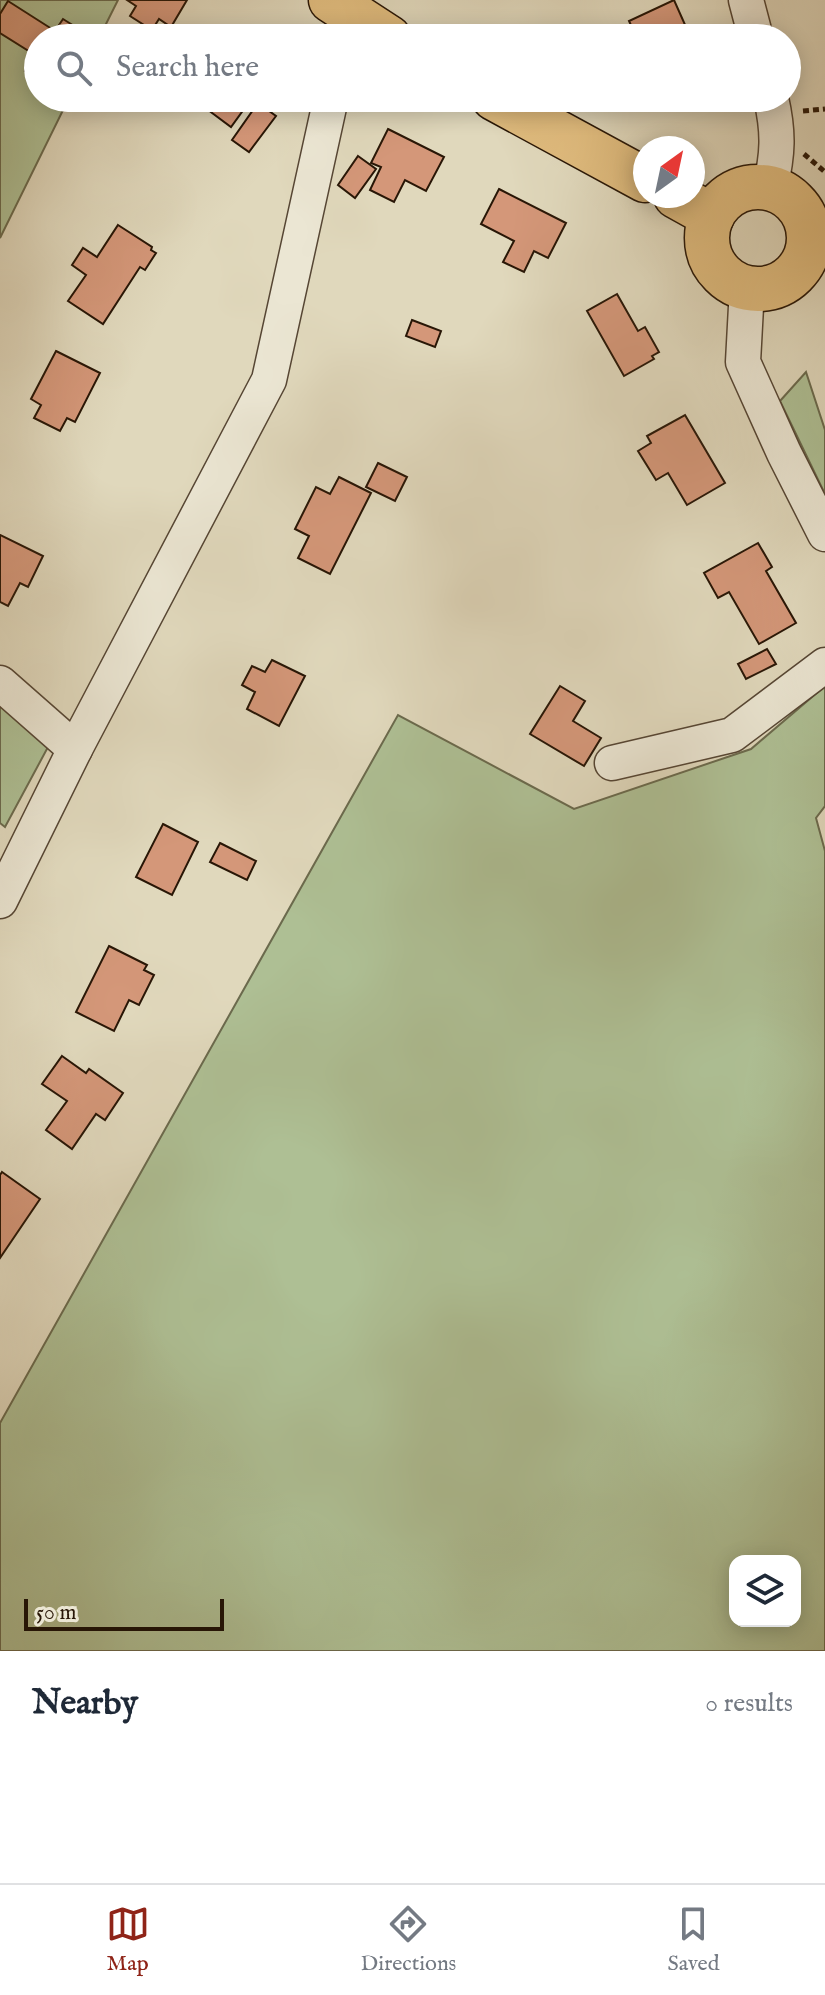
<!DOCTYPE html>
<style>
:root{--surface:#fff;--page:#f2f2f3;--text:#1f2937;--muted:#747a83;--line:#e0e1e3;--accent:#8f2418}
body{margin:0;font-family:"IM FELL English",serif;background:var(--page);color:var(--text)}
.controls{position:absolute;right:24px;bottom:24px;display:grid;overflow:hidden;border-radius:16px;box-shadow:0 4px 20px #0003}
.controls button{width:72px;height:72px;display:grid;place-items:center;padding:0;border:0;border-bottom:2px solid var(--line);background:var(--surface);color:var(--text);font:40px sans-serif}
.compass{position:absolute;left:633px;top:136px;width:72px;height:72px;border-radius:50%;background:var(--surface);box-shadow:0 4px 20px #0003;rotate:33deg}
.scale{position:absolute;left:24px;bottom:20px;width:200px;box-sizing:border-box;padding-left:8px;border:4px solid #281606;border-top:0;font-size:22px;line-height:28px;white-space:nowrap;color:#281606;-webkit-text-stroke:6px #ebe6d3;paint-order:stroke}
.list{margin:0;padding:0;list-style:none}
h2{display:flex;justify-content:space-between;align-items:center;height:104px;margin:0;padding:0 32px;font-size:34px}
h2 small{font-size:26px;font-weight:400;color:var(--muted)}
.icon{flex:none;width:44px;height:44px;fill:none;stroke:currentColor;stroke-width:2;stroke-linecap:round;stroke-linejoin:round}
.map{position:relative;flex:none;width:825px;height:1651px;overflow:hidden}
.search{position:absolute;background:var(--surface);box-shadow:0 4px 20px #0003;left:24px;right:24px;top:24px;height:88px;display:flex;align-items:center;gap:20px;box-sizing:border-box;padding:0 28px;border-radius:44px;color:var(--muted);font-size:30px}
.sheet{height:232px;background:var(--surface)}
nav{display:flex;justify-content:space-around;align-items:center;box-sizing:border-box;height:112px;border-top:2px solid var(--line);background:var(--surface);font-size:22px;color:var(--muted)}
nav a{display:grid;justify-items:center;gap:4px}
nav .on{color:var(--accent)}
.map>svg:first-child{display:block}
.green{fill:#aebf94;stroke:#6b6a4d;stroke-width:2;fill-rule:evenodd}
.building{fill:#d49779;stroke:#281606;stroke-width:2}
.lines{fill:none;stroke-linecap:round;stroke-linejoin:round}
.minor-casing{stroke:#564634;stroke-width:37}
.major-casing{stroke:#281606;stroke-width:47}
.path{stroke:#281606;stroke-width:5;stroke-dasharray:6 4;stroke-linecap:butt}
.minor{stroke:#ebe6d3;stroke-width:34}
.major{stroke:#e0bc7e;stroke-width:44}
</style>
<div class="map">
<svg width="825" height="1651" viewBox="0 0 825 1651">
<rect width="100%" height="100%" fill="#e0d8bc"/>
<filter id="stains"><feTurbulence type="fractalNoise" baseFrequency=".0025" numOctaves="4"/><feColorMatrix values="0 0 0 0 .2 0 0 0 0 .09 0 0 0 0 .02 0 0 0 .5 -.17"/></filter>
<radialGradient id="worn" r=".72"><stop offset=".6" stop-color="#630" stop-opacity="0"/><stop offset="1" stop-color="#630" stop-opacity=".3"/></radialGradient>
<g class="green">
<path d="M 0,0 L 118,0 L 99,38 L 38,38 L 38,98 L 69,98 L 0,238 Z"/>
<path d="M 806,372 L 825,430 L 825,494 L 780,401 Z"/>
<path d="M 825,686 L 825,806 L 816,818 L 825,851 L 825,1651 L 0,1651 L 0,1423 L 398,715 L 574,809 L 751,749 ZM 735,1561 L 795,1561 L 795,1621 L 735,1621 Z"/>
<path d="M 0,703 L 48,747 L 5,827 L 0,823 Z"/>
</g>
<g class="building">
<path d="M 127,0 L 187,0 L 171,27 L 159,19 L 152,30 L 130,16 L 136,6 Z"/>
<path d="M 674,0 L 686,27 L 674,32 L 677,38 L 637,38 L 629,21 Z"/>
<path d="M 8,1 L 55,31 L 63,19 L 82,31 L 77,38 L 38,38 L 38,79 L 25,71 L 35,55 L 0,33 L 0,14 Z"/>
<path d="M 199,98 L 252,98 L 231,127 L 196,101 Z"/>
<path d="M 258,103 L 276,116 L 249,152 L 232,140 Z"/>
<path d="M 388,129 L 444,157 L 426,191 L 405,180 L 394,202 L 370,190 L 381,167 L 371,163 Z"/>
<path d="M 358,156 L 376,169 L 355,198 L 338,185 Z"/>
<path d="M 499,189 L 566,223 L 548,258 L 534,251 L 524,272 L 503,262 L 514,241 L 481,224 Z"/>
<path d="M 118,225 L 152,247 L 151,250 L 156,253 L 145,270 L 140,267 L 103,324 L 68,301 L 86,275 L 72,265 L 83,248 L 97,257 Z"/>
<path d="M 617,294 L 638,331 L 645,327 L 659,352 L 652,356 L 654,359 L 624,376 L 587,311 Z"/>
<path d="M 412,320 L 441,331 L 435,347 L 406,336 Z"/>
<path d="M 56,351 L 100,373 L 75,422 L 67,418 L 60,431 L 34,418 L 41,405 L 31,399 Z"/>
<path d="M 685,415 L 725,483 L 687,505 L 668,473 L 656,480 L 638,451 L 651,443 L 647,436 Z"/>
<path d="M 378,463 L 407,477 L 395,501 L 366,487 Z"/>
<path d="M 339,477 L 371,493 L 330,574 L 298,558 L 309,536 L 295,529 L 316,487 L 330,494 Z"/>
<path d="M 0,535 L 43,556 L 28,587 L 20,583 L 8,606 L 0,602 Z"/>
<path d="M 758,543 L 772,567 L 766,571 L 796,623 L 759,644 L 729,592 L 718,598 L 704,573 Z"/>
<path d="M 767,649 L 776,664 L 746,679 L 738,664 Z"/>
<path d="M 272,660 L 305,676 L 279,726 L 247,709 L 255,692 L 242,685 L 252,666 L 265,672 Z"/>
<path d="M 560,686 L 585,701 L 573,721 L 601,738 L 584,766 L 530,734 Z"/>
<path d="M 163,824 L 198,842 L 172,895 L 136,877 Z"/>
<path d="M 220,843 L 256,861 L 247,880 L 210,862 Z"/>
<path d="M 109,946 L 147,965 L 144,970 L 154,975 L 139,1005 L 129,1000 L 114,1031 L 76,1012 Z"/>
<path d="M 62,1056 L 86,1073 L 89,1069 L 123,1093 L 105,1120 L 96,1114 L 72,1149 L 46,1130 L 67,1101 L 42,1084 Z"/>
<path d="M 2,1172 L 40,1199 L 0,1258 L 0,1175 Z"/>
</g>
<g class="lines">
<defs>
<g id="minor">
<path d="M 746,0 L 756,38"/>
<path d="M 770,188 C 778,154 779,133 771,98"/>
<path d="M 747,288 L 743,362 L 784,453 L 825,534"/>
<path d="M 0,683 L 75,749"/>
<path d="M 612,763 L 732,735 L 825,665"/>
<path d="M 0,901 L 75,749 L 269,380 L 331,98"/>
</g>
<g id="major">
<path d="M 331,0 L 389,38"/>
<path d="M 494,98 L 645,180"/>
<circle cx="758" cy="238" r="51"/>
<path d="M 676,196 L 712,216"/>
</g>
</defs>
<use href="#minor" class="minor-casing"/>
<use href="#major" class="major-casing"/>
<g class="path">
<path d="M 803,111 L 825,109"/>
<path d="M 804,154 L 825,172"/>
</g>
<use href="#minor" class="minor"/>
<use href="#major" class="major"/>
</g>
<rect width="100%" height="100%" filter="url(#stains)"/>
<rect width="100%" height="100%" fill="url(#worn)"/>
</svg>
<div class="controls">
<button><svg class="icon" aria-label="layers" viewBox="0 0 24 24"><path d="M12 4l9 5-9 5-9-5zM3 14l9 5 9-5"/></svg></button>
</div>
<svg class="compass" viewBox="-18 -18 36 36"><path d="M0-13l5 13h-10z" fill="#e53935"/><path d="M0 13l5-13h-10z" fill="#747a83"/></svg>
<div class="scale">50 m</div>
<div class="search"><svg class="icon" aria-label="search" viewBox="0 0 24 24"><circle cx="10" cy="10" r="6"/><path d="M15 15l6 6"/></svg>Search here</div>
</div>
<section class="sheet">
<h2>Nearby<small>0 results</small></h2>
<ul class="list">
</ul>
</section>
<nav>
<a class="on"><svg class="icon" aria-label="map" viewBox="0 0 24 24"><path d="M3 6l6-2 6 2 6-2v14l-6 2-6-2-6 2zM9 4v14M15 6v14"/></svg>Map</a>
<a><svg class="icon" aria-label="directions" viewBox="0 0 24 24"><path d="M12 3l9 9-9 9-9-9zM9 14v-3h6M13 9l2 2-2 2"/></svg>Directions</a>
<a><svg class="icon" aria-label="saved" viewBox="0 0 24 24"><path d="M7 4h10v16l-5-4-5 4z"/></svg>Saved</a>
</nav>
